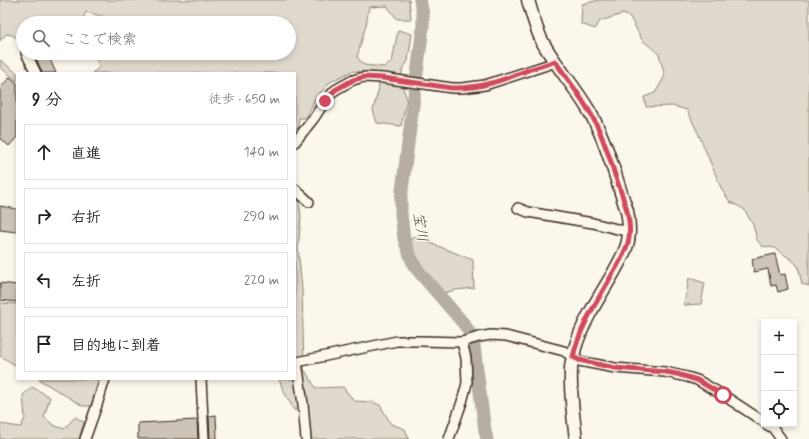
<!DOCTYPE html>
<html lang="ja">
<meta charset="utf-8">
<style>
:root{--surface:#fff;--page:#f2f2f2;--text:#222;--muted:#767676;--line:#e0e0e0}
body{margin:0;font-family:Mynerve,"Klee One",sans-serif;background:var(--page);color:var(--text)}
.controls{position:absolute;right:12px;bottom:12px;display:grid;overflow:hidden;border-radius:0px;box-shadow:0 2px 6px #0003}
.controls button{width:36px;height:36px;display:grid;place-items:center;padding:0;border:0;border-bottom:1px solid var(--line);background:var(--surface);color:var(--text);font:20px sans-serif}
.stop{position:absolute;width:12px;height:12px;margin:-9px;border:3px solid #d1495b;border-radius:50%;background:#fff}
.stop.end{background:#d1495b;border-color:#fff;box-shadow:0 1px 4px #0008}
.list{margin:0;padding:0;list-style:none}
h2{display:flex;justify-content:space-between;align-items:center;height:52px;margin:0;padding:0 16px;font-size:17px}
h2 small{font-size:13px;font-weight:400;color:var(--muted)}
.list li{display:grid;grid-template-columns:26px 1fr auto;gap:12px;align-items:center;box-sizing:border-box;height:56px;margin:0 8px 8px;padding:0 8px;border:1px solid var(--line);border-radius:0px}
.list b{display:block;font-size:15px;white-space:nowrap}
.list em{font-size:13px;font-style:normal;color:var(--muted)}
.icon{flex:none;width:22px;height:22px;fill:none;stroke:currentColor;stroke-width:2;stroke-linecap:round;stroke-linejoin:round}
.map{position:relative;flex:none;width:809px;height:439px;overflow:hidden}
.search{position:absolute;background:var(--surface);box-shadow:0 2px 6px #0003;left:16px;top:16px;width:280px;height:44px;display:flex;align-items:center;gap:10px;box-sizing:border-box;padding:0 14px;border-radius:22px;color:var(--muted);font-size:15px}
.panel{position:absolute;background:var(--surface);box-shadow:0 2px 6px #0003;left:16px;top:72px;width:280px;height:308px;border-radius:0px}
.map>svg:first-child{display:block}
.green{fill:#dfd9ce;stroke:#8d8276}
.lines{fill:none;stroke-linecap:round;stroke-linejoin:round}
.river{stroke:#b6aea2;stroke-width:13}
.building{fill:#ccc4b9;stroke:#3b2a1e}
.street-casing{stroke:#3b2a1e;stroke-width:12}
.secondary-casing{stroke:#3b2a1e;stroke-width:15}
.street{stroke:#fbf7ec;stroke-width:9}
.secondary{stroke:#fbf7ec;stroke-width:12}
.route{stroke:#d1495b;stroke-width:5}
.labels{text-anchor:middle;stroke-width:3;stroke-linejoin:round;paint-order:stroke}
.water-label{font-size:15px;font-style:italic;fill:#605246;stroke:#fbf7ec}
</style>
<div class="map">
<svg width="809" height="439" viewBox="0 0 809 439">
<rect width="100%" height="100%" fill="#fbf7ec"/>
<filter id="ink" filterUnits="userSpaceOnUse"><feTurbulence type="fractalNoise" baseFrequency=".025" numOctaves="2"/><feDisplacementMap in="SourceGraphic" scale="8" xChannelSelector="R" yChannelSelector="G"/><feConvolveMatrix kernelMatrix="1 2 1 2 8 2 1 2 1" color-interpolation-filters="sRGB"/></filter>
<g filter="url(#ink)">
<g class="green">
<path d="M 0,0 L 409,0 L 411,19 L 397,19 L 387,6 L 369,7 L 366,25 L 357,57 L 364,65 L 384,67 L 392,62 L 398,30 L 412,34 L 408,61 L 402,70 L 403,88 L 407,99 L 401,126 L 377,123 L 373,110 L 379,88 L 377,74 L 352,71 L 330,82 L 315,99 L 306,118 L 299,118 L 298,129 L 295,128 L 295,73 L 92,73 L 100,67 L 95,57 L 97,53 L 289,53 L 289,23 L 104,23 L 105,17 L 86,12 L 81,23 L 23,23 L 23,42 L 12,35 L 6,34 L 0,41 Z"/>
<path d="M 599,0 L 809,0 L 809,286 L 802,284 L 798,266 L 792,260 L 775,248 L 762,246 L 757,240 L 753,225 L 744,209 L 730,202 L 722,190 L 699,135 L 687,110 L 673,106 L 646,107 L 644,97 L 655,93 L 665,76 L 659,54 L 642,40 L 630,17 L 623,14 L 600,21 L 595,29 L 581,24 L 582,4 Z"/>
<path d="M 0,60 L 17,73 L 17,81 L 0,67 Z"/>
<path d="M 295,197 L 299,200 L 301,217 L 298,248 L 302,289 L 304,369 L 316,388 L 343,387 L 354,401 L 372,402 L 380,405 L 391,424 L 405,429 L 409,439 L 309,439 L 306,415 L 294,410 L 283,390 L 279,379 L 295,379 Z"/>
<path d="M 413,236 L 473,260 L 474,288 L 456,290 L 444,293 C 429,275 418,265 411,241 Z"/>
<path d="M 689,278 L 705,283 L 701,304 L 684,305 Z"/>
<path d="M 0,303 L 17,304 L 17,366 L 0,356 Z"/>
<path d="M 38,379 L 99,379 L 91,406 L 83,406 Z"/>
<path d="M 32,387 L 50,397 L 44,417 L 53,425 L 64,429 L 75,417 L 84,422 L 79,439 L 0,439 L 0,424 L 21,427 L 25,418 L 23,395 Z"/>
</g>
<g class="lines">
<path class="river" d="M 420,0 L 423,14 L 423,27 L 401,198 L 401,214 L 404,239 L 414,266 L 464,324 L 471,335 L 474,346 L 485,431 L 487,439"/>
</g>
<g class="building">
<path d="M 47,53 L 56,73 L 42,73 L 36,58 Z"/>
<path d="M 10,77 L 17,83 L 17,137 L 9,146 L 0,138 L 0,88 Z"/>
<path d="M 0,206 L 17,209 L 17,232 L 0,230 Z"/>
<path d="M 775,254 L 780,275 L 785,274 L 788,289 L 778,292 L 776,285 L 771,286 L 768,269 L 754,272 L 752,259 Z"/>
<path d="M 0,283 L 17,285 L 17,302 L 0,300 Z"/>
<path d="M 216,415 L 217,439 L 210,439 L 209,416 Z"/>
<path d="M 197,420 L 198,439 L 138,439 L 138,423 Z"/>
</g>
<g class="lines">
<defs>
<g id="street">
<path d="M 26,53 L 36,73"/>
<path d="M 295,142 L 314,118 L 325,101 L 335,90 L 353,80 L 364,77 L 383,78 L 452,88 L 462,88 L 485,85 L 550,64 L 555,61"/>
<path d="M 295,189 L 309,202"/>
<path d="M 518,208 L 528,212 L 593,223 L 625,231 L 629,230"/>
<path d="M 201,379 L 204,439"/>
<path d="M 766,424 L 773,428 L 781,439"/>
<path d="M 85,439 L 97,405 L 105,379"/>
<path d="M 306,439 L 303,404 L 297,362 L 397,341 L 420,341 L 462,342 L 479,337 L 491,335 L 506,336 L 564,351 L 579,361 L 615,368 L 665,372 L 687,377 L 697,380 L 723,395 L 764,422"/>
<path d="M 449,439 L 462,402 L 467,383 L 466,358 L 462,342"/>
</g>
<path id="secondary" d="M 528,0 C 532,14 536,30 543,43 C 558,69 578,90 592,116 C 608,146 616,179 627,211 C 629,221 630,231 628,241 C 626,252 619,262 614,272 C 600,296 583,321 575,348 C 574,354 571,362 571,369 C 570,392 573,416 576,439"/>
</defs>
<use href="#street" class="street-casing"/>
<use href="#secondary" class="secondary-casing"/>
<use href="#street" class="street"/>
<use href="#secondary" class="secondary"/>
</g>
</g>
<g class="lines" filter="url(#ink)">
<path class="route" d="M 325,101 L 335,90 L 353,80 L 364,77 L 383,78 L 452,88 C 481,89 505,79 531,69 C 539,66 547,65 555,61 C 567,79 581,96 592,116 C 602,134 609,155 615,175 C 622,196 634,221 628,243 C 625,253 619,263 613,273 C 598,300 580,326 573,357 L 579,360 L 615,368 L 666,372 L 677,374 L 697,380 L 723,395"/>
</g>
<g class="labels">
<g class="water-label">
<text transform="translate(421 227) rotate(81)" y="5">宝川</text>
</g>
</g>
</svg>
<div class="controls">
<button>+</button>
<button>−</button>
<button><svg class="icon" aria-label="locate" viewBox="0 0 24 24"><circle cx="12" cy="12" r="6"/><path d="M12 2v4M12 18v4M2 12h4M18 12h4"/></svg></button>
</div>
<div class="stop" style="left:723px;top:395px"></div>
<div class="stop end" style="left:325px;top:101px"></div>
<div class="search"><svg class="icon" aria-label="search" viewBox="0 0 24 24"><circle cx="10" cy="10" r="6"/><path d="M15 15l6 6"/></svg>ここで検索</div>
<section class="panel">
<h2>9 分<small>徒歩 · 650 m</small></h2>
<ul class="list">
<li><svg class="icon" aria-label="ahead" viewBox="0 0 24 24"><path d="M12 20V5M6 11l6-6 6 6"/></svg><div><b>直進</b></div><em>140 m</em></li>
<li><svg class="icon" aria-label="right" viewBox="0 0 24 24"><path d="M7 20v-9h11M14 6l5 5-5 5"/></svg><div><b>右折</b></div><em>290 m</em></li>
<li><svg class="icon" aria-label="left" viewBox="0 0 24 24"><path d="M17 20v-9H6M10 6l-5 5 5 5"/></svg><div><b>左折</b></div><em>220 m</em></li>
<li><svg class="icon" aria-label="arrive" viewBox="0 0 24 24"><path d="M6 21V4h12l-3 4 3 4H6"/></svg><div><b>目的地に到着</b></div></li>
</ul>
</section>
</div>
